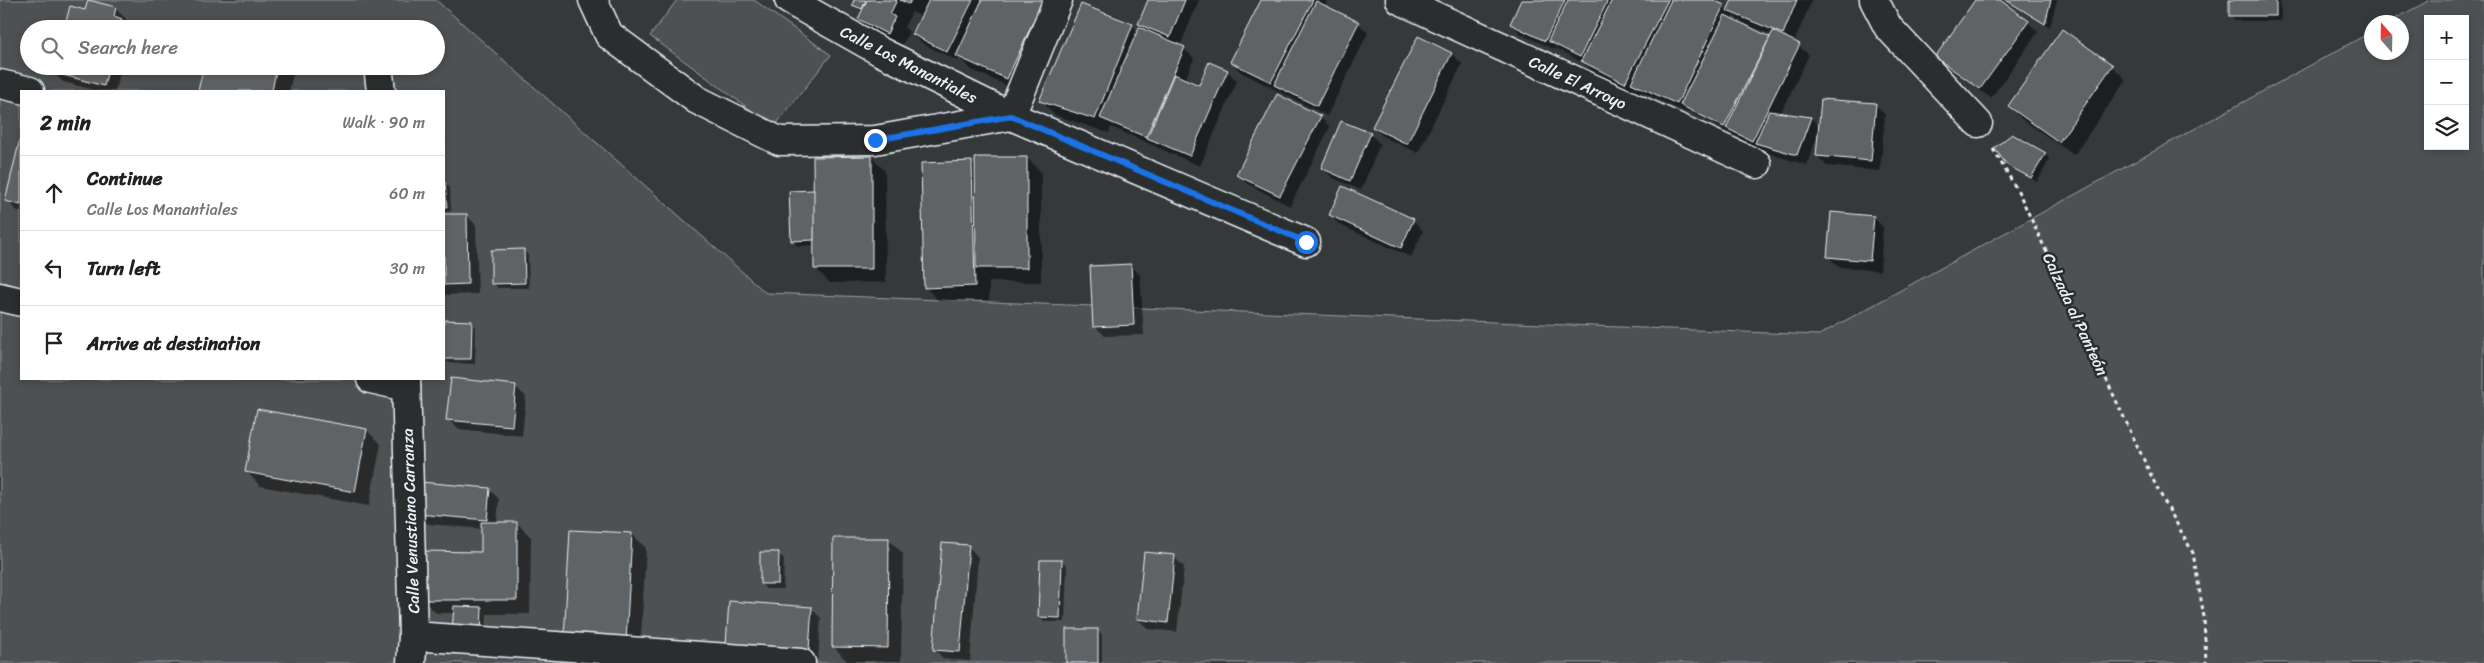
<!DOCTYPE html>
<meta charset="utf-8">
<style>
:root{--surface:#fff;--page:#f2f2f2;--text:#202124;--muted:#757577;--line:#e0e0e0}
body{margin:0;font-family:Sriracha,sans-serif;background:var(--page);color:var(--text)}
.controls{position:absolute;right:15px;top:15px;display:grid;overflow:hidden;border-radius:0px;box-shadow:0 2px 8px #0003}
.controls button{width:45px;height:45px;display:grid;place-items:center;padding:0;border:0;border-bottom:1px solid var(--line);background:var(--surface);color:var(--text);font:25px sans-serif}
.compass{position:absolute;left:2364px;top:15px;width:45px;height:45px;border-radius:50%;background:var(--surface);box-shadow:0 2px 8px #0003;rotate:340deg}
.stop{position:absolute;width:15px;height:15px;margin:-11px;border:4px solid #1a73e8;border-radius:50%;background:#fff}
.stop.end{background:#1a73e8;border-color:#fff;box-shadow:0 1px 5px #0008}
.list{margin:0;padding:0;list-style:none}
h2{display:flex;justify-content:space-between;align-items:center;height:65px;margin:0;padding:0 20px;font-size:21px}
h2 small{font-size:16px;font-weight:400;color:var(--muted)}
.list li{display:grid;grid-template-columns:32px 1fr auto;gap:15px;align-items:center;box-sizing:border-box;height:75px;padding:0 20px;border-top:1px solid var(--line)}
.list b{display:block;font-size:19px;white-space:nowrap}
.list p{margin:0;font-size:16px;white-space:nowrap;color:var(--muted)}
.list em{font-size:16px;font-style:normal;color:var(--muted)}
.icon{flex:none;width:28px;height:28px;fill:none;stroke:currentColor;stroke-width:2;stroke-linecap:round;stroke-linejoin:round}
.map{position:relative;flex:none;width:2484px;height:663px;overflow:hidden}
.search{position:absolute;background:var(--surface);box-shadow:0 2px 8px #0003;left:20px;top:20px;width:425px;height:55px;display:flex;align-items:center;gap:12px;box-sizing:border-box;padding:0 18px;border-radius:28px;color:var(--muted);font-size:19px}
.panel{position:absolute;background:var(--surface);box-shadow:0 2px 8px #0003;left:20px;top:90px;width:425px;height:290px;border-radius:0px}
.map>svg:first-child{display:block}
.green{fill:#4d5152;stroke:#9aa1a5;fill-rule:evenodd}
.shadow{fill:#0007;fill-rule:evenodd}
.building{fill:#5f6365;stroke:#e8f1f8}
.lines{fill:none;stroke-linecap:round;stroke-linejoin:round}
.minor-casing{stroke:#e8f1f8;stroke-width:31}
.path{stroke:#e8f1f8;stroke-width:3;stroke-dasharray:4 4;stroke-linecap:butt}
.minor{stroke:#2a2d2e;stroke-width:28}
.route{stroke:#1a73e8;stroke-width:6}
.labels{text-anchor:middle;stroke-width:5;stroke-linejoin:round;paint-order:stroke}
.street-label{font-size:16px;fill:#e8f1f8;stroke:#2a2d2e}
</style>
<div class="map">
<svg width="2484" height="663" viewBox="0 0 2484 663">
<rect width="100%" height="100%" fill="#35393a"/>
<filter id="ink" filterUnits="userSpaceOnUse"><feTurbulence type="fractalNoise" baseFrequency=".02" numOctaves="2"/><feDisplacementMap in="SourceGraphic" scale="10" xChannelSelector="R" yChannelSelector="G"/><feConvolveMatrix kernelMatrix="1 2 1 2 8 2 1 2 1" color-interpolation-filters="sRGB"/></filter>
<g filter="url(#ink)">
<g class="green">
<path d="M 0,0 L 436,0 L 766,293 L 1819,335 L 2371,32 L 2372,52 L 2402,52 L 2402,22 L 2389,22 L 2430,0 L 2484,0 L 2484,663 L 0,663 ZM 2428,19 L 2465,19 L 2465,146 L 2428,146 ZM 29,29 L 436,29 L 436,66 L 29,66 ZM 21,91 L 444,91 L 444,379 L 21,379 Z"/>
<path d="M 677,0 L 754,0 L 831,55 L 774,127 L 650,36 Z"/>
</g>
<g class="shadow">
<path d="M 855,0 L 1062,0 L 1021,92 L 972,70 L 959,58 L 958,61 L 923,44 L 913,34 L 922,17 L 912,12 L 904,27 L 909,32 L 901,47 L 873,33 L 859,19 L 863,12 L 853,5 Z"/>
<path d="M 1149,0 L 1199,0 L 1180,46 L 1194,58 L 1185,80 L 1199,87 L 1227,71 L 1237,81 L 1200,166 L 1111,127 L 1109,133 L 1055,115 L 1041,101 L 1132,25 L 1138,31 L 1148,33 L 1139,23 Z"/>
<path d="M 1262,0 L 1325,0 L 1327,2 L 1324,6 L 1358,23 L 1368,33 L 1327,116 L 1241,72 L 1231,62 Z"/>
<path d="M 1523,0 L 1710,0 L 1728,11 L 1733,0 L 1812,0 L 1794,42 L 1809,55 L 1780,114 L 1811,118 L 1820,127 L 1875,104 L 1885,115 L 1880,171 L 1827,166 L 1817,156 L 1818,134 L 1807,165 L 1767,153 L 1688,111 L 1687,113 L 1642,92 L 1639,96 L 1596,75 L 1585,64 L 1556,48 L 1556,50 L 1521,34 L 1511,24 ZM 1734,16 L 1739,21 L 1772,35 L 1771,38 L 1732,20 Z"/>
<path d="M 1977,0 L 1998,0 L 2028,22 L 2038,32 L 1991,98 L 1947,67 L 1937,57 Z"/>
<path d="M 2007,0 L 2057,0 L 2050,27 L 2011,4 Z"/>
<path d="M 2230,0 L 2280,0 L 2281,21 L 2236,21 L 2231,16 Z"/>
<path d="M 116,9 L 126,19 L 124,24 L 130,29 L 65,29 L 86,12 Z"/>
<path d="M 1419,38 L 1452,54 L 1462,64 L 1418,153 L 1384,137 L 1374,127 Z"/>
<path d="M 55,66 L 122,66 L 115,91 L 98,91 L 63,82 L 53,72 Z"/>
<path d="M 205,66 L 295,66 L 289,91 L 199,91 Z"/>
<path d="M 2112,66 L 2126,80 L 2074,155 L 2023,120 L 2009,106 Z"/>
<path d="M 1320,117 L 1330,127 L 1290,206 L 1248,184 L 1238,174 Z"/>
<path d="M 1370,134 L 1380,144 L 1361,190 L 1333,178 L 1323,168 Z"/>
<path d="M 21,140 L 21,212 L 16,210 L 6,200 Z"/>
<path d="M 2045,154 L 2050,159 L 2037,182 L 2008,164 Z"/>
<path d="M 871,157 L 885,171 L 886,282 L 830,283 L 816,269 L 815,245 L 798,246 L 793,241 L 815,191 Z"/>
<path d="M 1027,158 L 1041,172 L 1041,282 L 989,282 L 989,300 L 939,301 L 925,287 L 972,163 L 977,168 Z"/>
<path d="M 444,183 L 450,188 L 451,211 L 444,212 Z"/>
<path d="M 444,215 L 466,215 L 476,225 L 478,294 L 444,295 Z"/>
<path d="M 1330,215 L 1413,220 L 1423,231 L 1411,257 L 1340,225 Z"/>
<path d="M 1873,217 L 1883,227 L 1880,271 L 1839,267 L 1829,257 Z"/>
<path d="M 523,250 L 528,255 L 529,288 L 498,288 L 493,283 Z"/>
<path d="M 1130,265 L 1140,275 L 1144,335 L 1105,336 L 1095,326 Z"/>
<path d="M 445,322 L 471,322 L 476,327 L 475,364 L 449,363 L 444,358 Z"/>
<path d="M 452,380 L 516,387 L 526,397 L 522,436 L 458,429 L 448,419 Z"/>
<path d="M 366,430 L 381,444 L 369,506 L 260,486 L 246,471 Z"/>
<path d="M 489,489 L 499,499 L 497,523 L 517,523 L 531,537 L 530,614 L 487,614 L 486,637 L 455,613 L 436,613 L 422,599 L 482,553 L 482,529 L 428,524 L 418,514 Z"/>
<path d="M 632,534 L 646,548 L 640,656 L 580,652 Z"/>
<path d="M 889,539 L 903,554 L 901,661 L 847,661 L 833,646 Z"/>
<path d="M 968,546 L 978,557 L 970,661 L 944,659 L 934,649 Z"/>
<path d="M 779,554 L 784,559 L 783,589 L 766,589 L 761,584 Z"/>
<path d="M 1174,557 L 1184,567 L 1177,632 L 1148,629 L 1138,619 Z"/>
<path d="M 1062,561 L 1067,566 L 1065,622 L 1044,622 L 1039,617 Z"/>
<path d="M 811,608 L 821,618 L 818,659 L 737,654 Z"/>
<path d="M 1097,630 L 1102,635 L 1102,663 L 1067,663 Z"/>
</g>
<g class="building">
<path d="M 88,0 L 116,7 L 114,16 L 122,19 L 119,29 L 64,29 L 70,6 L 85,10 Z"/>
<path d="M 854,0 L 866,0 L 862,9 L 852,5 Z"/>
<path d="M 867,0 L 897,0 L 890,14 L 895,17 L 887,34 L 858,19 Z"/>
<path d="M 900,0 L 911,0 L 909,4 Z"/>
<path d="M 929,0 L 973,0 L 947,52 L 912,34 Z"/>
<path d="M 982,0 L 1043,0 L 1007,79 L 956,56 Z"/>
<path d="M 1148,0 L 1185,0 L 1170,37 L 1138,24 Z"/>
<path d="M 1261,0 L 1313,0 L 1271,82 L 1230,62 Z"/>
<path d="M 1521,0 L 1565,0 L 1545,41 L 1510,24 Z"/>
<path d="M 1568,0 L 1608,0 L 1580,57 L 1548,41 Z"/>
<path d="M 1612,0 L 1668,0 L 1625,83 L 1581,61 Z"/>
<path d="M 1671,0 L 1713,0 L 1724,5 L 1677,104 L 1631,83 Z"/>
<path d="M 1732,0 L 1797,0 L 1783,34 L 1727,11 Z"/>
<path d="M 1975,0 L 2000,0 L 2029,21 L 1980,89 L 1935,57 Z"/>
<path d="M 2006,0 L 2051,0 L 2045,24 Z"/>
<rect x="2229" y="0" width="47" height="16"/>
<path d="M 1316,1 L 1359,22 L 1317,106 L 1274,85 Z"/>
<path d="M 1081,4 L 1133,24 L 1095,119 L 1039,101 Z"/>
<path d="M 1725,15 L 1770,37 L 1724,127 L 1680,105 Z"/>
<path d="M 1139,27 L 1185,47 L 1146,137 L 1100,118 Z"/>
<path d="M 2062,29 L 2113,65 L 2059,142 L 2008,106 Z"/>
<path d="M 1773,31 L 1800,44 L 1752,141 L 1726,128 Z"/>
<path d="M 1418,36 L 1452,53 L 1407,144 L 1372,127 Z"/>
<path d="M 1209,62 L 1228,70 L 1190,156 L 1147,138 L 1174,74 L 1199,85 Z"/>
<path d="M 54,66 L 109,66 L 104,86 L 52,72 Z"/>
<path d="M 204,66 L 277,66 L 272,91 L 198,91 Z"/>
<path d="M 1277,94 L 1321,116 L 1280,196 L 1236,175 Z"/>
<path d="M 1821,99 L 1876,103 L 1871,161 L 1816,156 Z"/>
<path d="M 1769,111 L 1811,117 L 1797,155 L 1755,143 Z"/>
<path d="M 1341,121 L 1371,133 L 1350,181 L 1321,168 Z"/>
<path d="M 2012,134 L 2046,153 L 2031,178 L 2007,165 L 1994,148 Z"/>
<path d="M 21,135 L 21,205 L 5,201 Z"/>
<path d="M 872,156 L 872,269 L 814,269 L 813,157 Z"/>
<path d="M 975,157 L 1027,157 L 1027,268 L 976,268 Z"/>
<path d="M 972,161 L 975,286 L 924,288 L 921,163 Z"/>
<path d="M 444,182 L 445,182 L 447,207 L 444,207 Z"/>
<path d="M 1342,186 L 1414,219 L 1401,248 L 1329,215 Z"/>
<path d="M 814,190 L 814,240 L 791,241 L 789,191 Z"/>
<path d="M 1831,212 L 1874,216 L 1870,261 L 1827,257 Z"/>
<path d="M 444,214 L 467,214 L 468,284 L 444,285 Z"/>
<path d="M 524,249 L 525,283 L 491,284 L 491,250 Z"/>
<path d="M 1131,264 L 1134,325 L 1093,327 L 1090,266 Z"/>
<path d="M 444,320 L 472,321 L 471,359 L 444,359 Z"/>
<path d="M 451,378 L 516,385 L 512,426 L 446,420 Z"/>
<path d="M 257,409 L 367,429 L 355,492 L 245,472 Z"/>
<path d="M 420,482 L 490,488 L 487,520 L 417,514 Z"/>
<path d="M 481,522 L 517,522 L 517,600 L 420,600 L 421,551 L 481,552 Z"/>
<path d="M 570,530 L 632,533 L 626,642 L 564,639 Z"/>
<path d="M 833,538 L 889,538 L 888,648 L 832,647 Z"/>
<path d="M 942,543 L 969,545 L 960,652 L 933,650 Z"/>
<path d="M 760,552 L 779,552 L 778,584 L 760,584 Z"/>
<path d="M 1144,552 L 1175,555 L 1168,623 L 1137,619 Z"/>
<path d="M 1040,560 L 1062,560 L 1060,618 L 1038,617 Z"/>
<path d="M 729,601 L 812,607 L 809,650 L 726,645 Z"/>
<path d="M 454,606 L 482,607 L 481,633 L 452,631 Z"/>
<rect x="1066" y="629" width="32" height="34"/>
</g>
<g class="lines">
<defs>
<g id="minor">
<path d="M 593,0 L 609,35 L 697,100 L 779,141 L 875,140 L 1011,116 L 1058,0"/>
<path d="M 789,0 L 881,52 L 1011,116 L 1306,242"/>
<path d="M 1400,0 L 1757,164"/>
<path d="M 1874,0 L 1888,27 L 1978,123"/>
<path d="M 378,66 L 381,91"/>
<path d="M 0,84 L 30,91"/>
<path d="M 0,297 L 21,302"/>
<path d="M 371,379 L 406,387"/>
<path d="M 406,379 L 413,636 L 411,663"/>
<path d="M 413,636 L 801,663"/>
</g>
</defs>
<use href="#minor" class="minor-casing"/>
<path class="path" d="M 1993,149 L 2019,193 L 2157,488 L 2193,553 L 2204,617 L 2206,663"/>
<use href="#minor" class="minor"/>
</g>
</g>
<g class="lines" filter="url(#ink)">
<path class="route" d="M 875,140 L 1011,116 L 1306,242"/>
</g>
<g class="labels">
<g class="street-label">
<text transform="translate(909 64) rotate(27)" y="6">Calle Los Manantiales</text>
<text transform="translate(1578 82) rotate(25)" y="6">Calle El Arroyo</text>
<text transform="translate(2076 314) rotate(65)" y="6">Calzada al Panteón</text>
<text transform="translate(410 521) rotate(-92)" y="6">Calle Venustiano Carranza</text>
</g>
</g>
</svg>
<div class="controls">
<button>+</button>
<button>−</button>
<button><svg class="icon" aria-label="layers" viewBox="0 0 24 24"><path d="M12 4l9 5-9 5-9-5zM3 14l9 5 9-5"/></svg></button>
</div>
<svg class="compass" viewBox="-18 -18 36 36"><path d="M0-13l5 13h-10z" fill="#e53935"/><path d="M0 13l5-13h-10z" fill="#757577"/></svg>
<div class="stop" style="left:1306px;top:242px"></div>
<div class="stop end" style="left:875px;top:140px"></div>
<div class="search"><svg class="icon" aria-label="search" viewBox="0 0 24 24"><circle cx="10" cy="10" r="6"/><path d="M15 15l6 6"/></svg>Search here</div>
<section class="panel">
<h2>2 min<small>Walk · 90 m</small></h2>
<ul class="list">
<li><svg class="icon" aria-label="ahead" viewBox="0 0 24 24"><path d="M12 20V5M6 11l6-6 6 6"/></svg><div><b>Continue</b><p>Calle Los Manantiales</p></div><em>60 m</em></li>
<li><svg class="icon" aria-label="left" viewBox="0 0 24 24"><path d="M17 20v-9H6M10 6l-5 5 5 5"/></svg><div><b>Turn left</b></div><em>30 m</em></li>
<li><svg class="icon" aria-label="arrive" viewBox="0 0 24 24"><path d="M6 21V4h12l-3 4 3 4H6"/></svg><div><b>Arrive at destination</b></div></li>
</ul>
</section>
</div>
